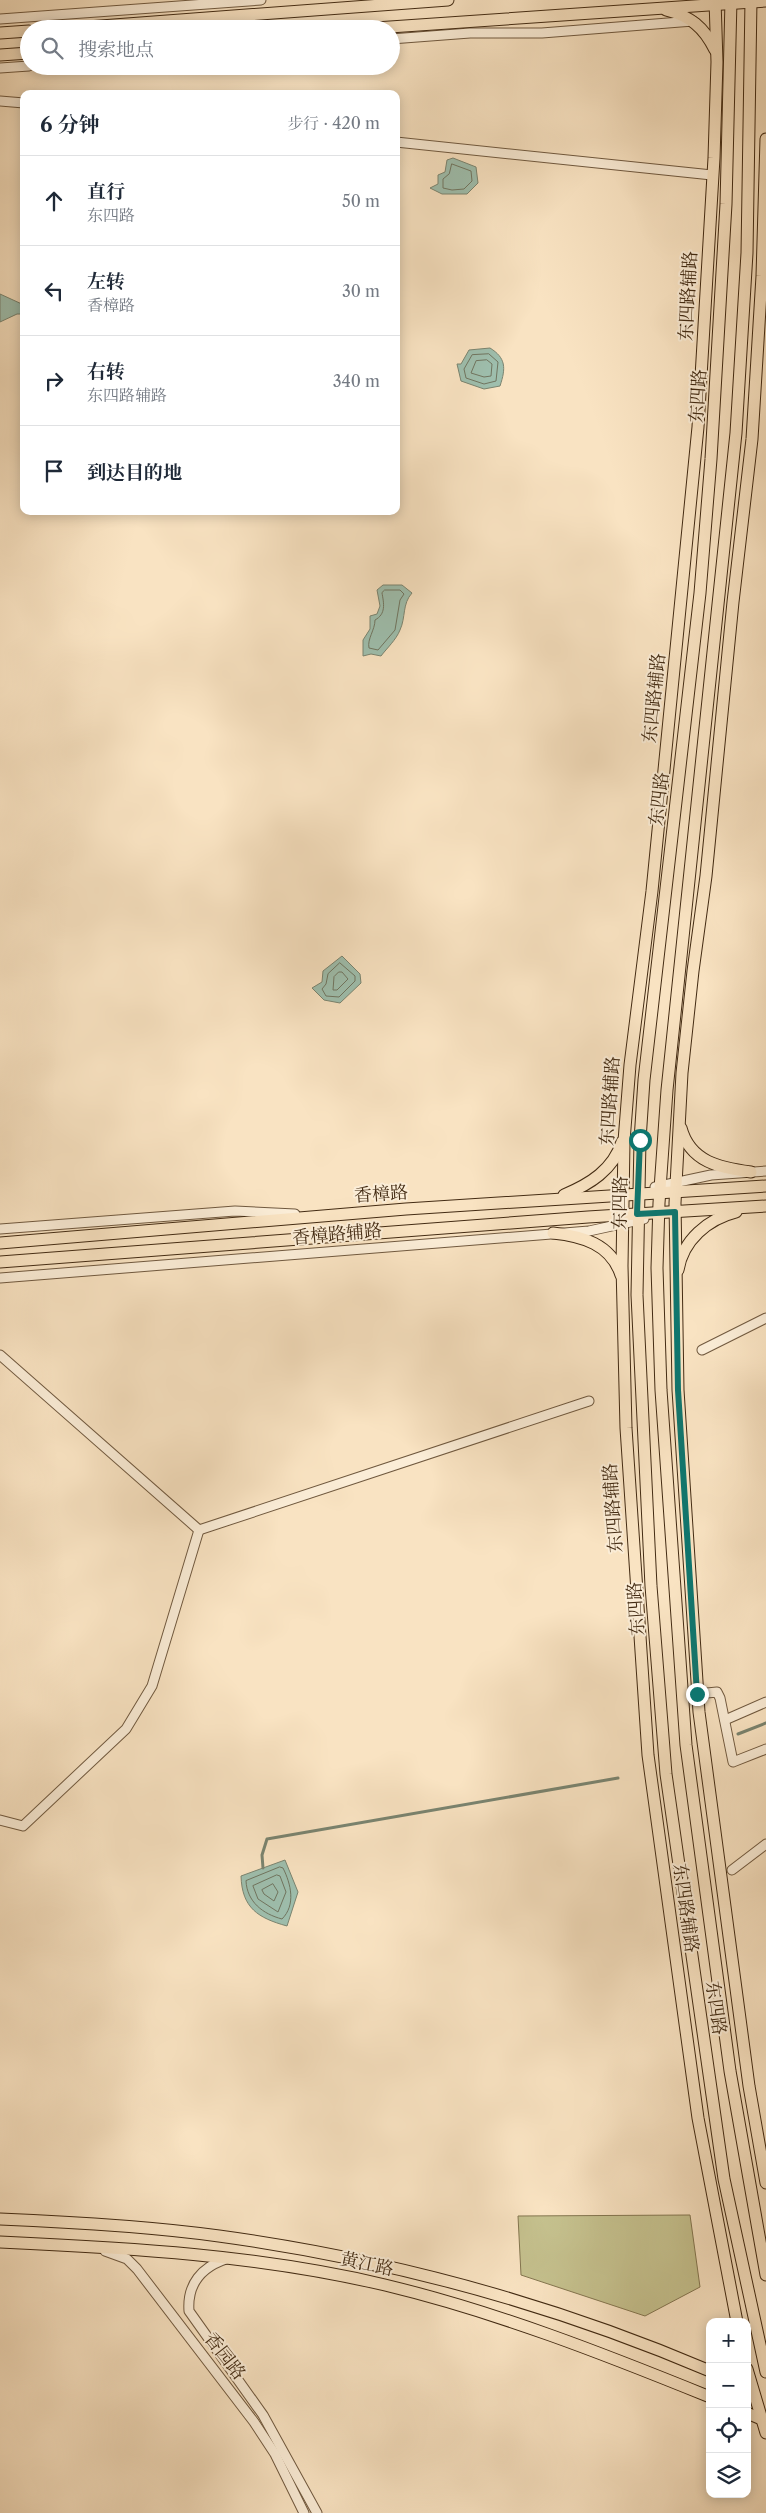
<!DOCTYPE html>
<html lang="zh">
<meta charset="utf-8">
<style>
:root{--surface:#fff;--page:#f6f6f7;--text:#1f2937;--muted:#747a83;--line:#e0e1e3}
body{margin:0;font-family:"Libre Caslon Text","Noto Serif SC",serif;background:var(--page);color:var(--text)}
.controls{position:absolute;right:15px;bottom:15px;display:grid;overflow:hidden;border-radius:10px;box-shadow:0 2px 12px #0003}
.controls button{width:45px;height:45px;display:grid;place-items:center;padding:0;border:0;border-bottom:1px solid var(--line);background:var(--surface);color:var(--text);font:25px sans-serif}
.stop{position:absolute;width:15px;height:15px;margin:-11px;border:4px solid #0f766e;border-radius:50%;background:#fff}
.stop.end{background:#0f766e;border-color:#fff;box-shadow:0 1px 5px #0008}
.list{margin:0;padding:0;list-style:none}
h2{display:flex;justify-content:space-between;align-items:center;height:65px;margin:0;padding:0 20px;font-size:21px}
h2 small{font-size:16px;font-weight:400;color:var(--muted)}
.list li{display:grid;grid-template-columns:32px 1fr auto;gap:15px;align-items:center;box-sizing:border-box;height:90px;padding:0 20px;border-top:1px solid var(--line)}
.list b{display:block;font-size:19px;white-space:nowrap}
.list p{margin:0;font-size:16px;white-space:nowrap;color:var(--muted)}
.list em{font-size:16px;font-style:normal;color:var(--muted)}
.icon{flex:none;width:28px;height:28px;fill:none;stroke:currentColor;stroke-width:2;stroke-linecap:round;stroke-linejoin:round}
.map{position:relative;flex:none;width:766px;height:2513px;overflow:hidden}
.search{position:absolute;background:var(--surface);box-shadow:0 2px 12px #0003;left:20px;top:20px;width:380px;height:55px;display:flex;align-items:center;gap:12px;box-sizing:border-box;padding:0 18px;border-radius:28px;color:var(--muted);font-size:19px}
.panel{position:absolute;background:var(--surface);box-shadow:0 2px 12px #0003;left:20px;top:90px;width:380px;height:425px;border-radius:10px}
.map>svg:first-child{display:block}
.green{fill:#c5c18e;stroke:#847650}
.water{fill:#9ebfae;stroke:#7a8470}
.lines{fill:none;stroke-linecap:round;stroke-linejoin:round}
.shore{stroke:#707560;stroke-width:1}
.stream{stroke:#7a8470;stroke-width:3}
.minor-casing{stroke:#70593f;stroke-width:11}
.major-casing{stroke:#432b13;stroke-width:13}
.minor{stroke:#fbedd7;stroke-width:9}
.major{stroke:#f9e3c2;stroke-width:11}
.route{stroke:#0f766e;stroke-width:6}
.labels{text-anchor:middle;stroke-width:4;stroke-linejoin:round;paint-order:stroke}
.street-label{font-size:18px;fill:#432b13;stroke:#fbedd7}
</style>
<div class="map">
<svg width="766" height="2513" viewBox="0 0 766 2513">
<rect width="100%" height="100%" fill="#f9e3c2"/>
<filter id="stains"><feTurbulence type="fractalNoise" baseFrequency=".004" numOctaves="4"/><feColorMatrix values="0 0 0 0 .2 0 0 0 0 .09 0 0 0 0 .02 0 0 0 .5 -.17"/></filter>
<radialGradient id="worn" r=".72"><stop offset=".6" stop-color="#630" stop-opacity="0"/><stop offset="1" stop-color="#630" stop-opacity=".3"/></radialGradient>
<path class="green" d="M 690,2215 L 700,2287 L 645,2316 L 521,2275 L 518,2216 Z"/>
<g class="water">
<path d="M 453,158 L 476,167 L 478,183 L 467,194 L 442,194 L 430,188 L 438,184 L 438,175 L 445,172 L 447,160 Z"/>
<path d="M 0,294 L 24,305 L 24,314 L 17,314 L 0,322 Z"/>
<path d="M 490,348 C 506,358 506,368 500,386 L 484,389 L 461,381 L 457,364 L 461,364 L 469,350 Z"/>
<path d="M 383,585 L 402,585 L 412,593 C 402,604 406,617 400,630 C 396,640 387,648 381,656 L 371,654 L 363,656 L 363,640 L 370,629 L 370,616 L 377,614 L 380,606 L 377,590 Z"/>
<path d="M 342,956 L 360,974 L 361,983 L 340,1003 L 324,1000 L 312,988 L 322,982 L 323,971 Z"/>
<path d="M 285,1860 L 298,1892 L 287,1926 C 258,1918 242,1908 241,1876 Z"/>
</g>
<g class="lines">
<g class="shore">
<path d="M 452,164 L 471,171 L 472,181 L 464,189 L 452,190 L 443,188 L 443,179 L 449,174 Z"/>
<path d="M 489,354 L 498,362 L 496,381 L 484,384 L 466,378 L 464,369 L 472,355 Z"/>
<path d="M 487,360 L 492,364 L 491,376 L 484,377 L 471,373 L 476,361 Z"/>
<path d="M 385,590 L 400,590 L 404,594 L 400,600 L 395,630 L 378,650 L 369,648 C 367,639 375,630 375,620 C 386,614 384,604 382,593 Z"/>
<path d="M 340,963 L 355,976 L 355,981 L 339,997 L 326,996 L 322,989 L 326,984 L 328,974 Z"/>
<path d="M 339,972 L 342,972 L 348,979 L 337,990 L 333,990 L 334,977 Z"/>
<path d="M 280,1867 L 283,1868 C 291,1884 296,1905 282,1919 C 263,1914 247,1902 246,1881 Z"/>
<path d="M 277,1875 L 280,1876 L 286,1892 L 278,1912 L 258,1899 L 253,1886 Z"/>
<path d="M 273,1884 L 278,1892 L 274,1901 L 264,1894 L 262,1890 Z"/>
</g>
<g class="stream">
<path d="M 738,1734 L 766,1723"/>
<path d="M 263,1868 L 262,1855 L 267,1839 L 618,1778"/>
</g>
<defs>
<g id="minor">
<path d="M 0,19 L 261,0"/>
<path d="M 391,39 L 470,33 L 542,33 L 693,21"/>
<path d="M 0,68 L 29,66"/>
<path d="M 0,101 L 24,103"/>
<path d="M 396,142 L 712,175"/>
<path d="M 655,1187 L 711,1175 L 766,1171"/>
<path d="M 0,1229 L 235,1211 L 295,1214"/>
<path d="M 0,1278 L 589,1231 L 644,1219"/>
<path d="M 702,1350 L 766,1318"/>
<path d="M 0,1355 L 199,1530"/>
<path d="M 199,1530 L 589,1401"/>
<path d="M 697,1694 L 717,1692 L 720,1698 L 733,1762 L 766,1749"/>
<path d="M 725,1720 L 766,1702"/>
<path d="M 0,1820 L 23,1826 L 126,1729 L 152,1686 L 199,1530"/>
<path d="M 732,1870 L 766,1844"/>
<path d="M 105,2251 L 127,2259 L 137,2269 L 254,2422 L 275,2454 L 304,2513"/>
<path d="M 226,2259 C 202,2267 187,2284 189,2311 L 263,2415 L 317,2513"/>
</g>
<g id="major">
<path d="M 715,0 L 717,62 L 714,158 L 698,427 L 652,891 L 630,1065 L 624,1141 L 622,1266 L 626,1428 L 648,1755 L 698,2118 L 737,2322"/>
<path d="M 731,0 L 726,204 L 711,459 L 700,593 L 644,1080 L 640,1140 L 637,1295 L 651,1586 L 666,1774 L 724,2179 L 766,2372"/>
<path d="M 751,0 L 747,253 L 736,433 L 667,1090 L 659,1203 L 657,1268 L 661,1390 L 686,1745 L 730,2071 L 766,2275"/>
<path d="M 666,10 C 690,16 704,27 715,50"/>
<path d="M 61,29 L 448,0"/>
<path d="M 361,29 L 766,1"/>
<path d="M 0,33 L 29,31"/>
<path d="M 0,55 L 29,53"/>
<path d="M 766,139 L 762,276 L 752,439 L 733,602 L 706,876 L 693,971 L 682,1073 L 675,1203 L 678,1390 L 699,1712 L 749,2086 L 766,2183"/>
<path d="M 681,1128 C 690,1162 720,1168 751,1172"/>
<path d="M 564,1195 C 590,1184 613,1170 622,1142"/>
<path d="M 553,1233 C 582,1236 611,1244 621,1275"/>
<path d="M 0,1243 L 406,1209 L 766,1186"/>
<path d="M 0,1262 L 588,1217 L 766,1206"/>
<path d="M 678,1270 C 683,1240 708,1219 736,1212"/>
<path d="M 0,2219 C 73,2222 146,2226 219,2236 C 387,2259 553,2304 710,2371"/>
<path d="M 0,2242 C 129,2248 259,2255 385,2285 C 497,2312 604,2354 710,2397"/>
<path d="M 747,2369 L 766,2433"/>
<path d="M 747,2413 L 766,2421"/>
</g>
</defs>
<use href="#minor" class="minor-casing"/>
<use href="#major" class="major-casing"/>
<use href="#minor" class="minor"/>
<use href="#major" class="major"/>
</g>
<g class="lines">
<path class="route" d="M 640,1140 L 637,1214 L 675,1212 L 678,1390 L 697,1694"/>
</g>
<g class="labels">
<g class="street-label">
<text transform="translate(688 296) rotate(-87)" y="6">东四路辅路</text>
<text transform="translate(698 396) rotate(-86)" y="6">东四路</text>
<text transform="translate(654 698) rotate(-84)" y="6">东四路辅路</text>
<text transform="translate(659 799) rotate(-83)" y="6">东四路</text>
<text transform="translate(610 1101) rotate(-86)" y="6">东四路辅路</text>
<text transform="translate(381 1194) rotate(-4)" y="6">香樟路</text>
<text transform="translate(620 1203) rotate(-89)" y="6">东四路</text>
<text transform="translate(337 1234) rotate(-5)" y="6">香樟路辅路</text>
<text transform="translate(613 1508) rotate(-94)" y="6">东四路辅路</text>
<text transform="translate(636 1609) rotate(-94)" y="6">东四路</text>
<text transform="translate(686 1908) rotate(82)" y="6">东四路辅路</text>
<text transform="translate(716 2008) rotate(82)" y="6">东四路</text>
<text transform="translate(367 2264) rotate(12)" y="6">黄江路</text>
<text transform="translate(225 2356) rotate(52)" y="6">香园路</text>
</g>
</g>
<rect width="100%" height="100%" filter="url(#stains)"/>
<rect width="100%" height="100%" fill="url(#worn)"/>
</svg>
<div class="controls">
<button>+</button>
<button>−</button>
<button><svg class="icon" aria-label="locate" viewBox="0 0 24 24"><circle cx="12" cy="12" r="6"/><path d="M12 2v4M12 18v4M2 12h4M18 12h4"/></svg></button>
<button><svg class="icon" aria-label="layers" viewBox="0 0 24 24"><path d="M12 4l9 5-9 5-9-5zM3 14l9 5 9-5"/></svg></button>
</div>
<div class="stop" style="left:640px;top:1140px"></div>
<div class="stop end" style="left:697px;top:1694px"></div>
<div class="search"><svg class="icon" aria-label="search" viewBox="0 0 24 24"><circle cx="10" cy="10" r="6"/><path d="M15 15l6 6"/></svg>搜索地点</div>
<section class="panel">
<h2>6 分钟<small>步行 · 420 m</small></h2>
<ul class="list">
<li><svg class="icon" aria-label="ahead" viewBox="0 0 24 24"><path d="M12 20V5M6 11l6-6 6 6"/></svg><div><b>直行</b><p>东四路</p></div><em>50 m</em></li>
<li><svg class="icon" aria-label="left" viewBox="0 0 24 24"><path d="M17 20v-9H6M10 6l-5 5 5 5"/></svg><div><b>左转</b><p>香樟路</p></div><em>30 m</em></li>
<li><svg class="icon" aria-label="right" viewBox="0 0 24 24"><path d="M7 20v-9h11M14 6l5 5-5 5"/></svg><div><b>右转</b><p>东四路辅路</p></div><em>340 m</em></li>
<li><svg class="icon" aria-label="arrive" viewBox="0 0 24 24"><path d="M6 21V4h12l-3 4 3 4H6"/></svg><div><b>到达目的地</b></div></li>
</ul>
</section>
</div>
